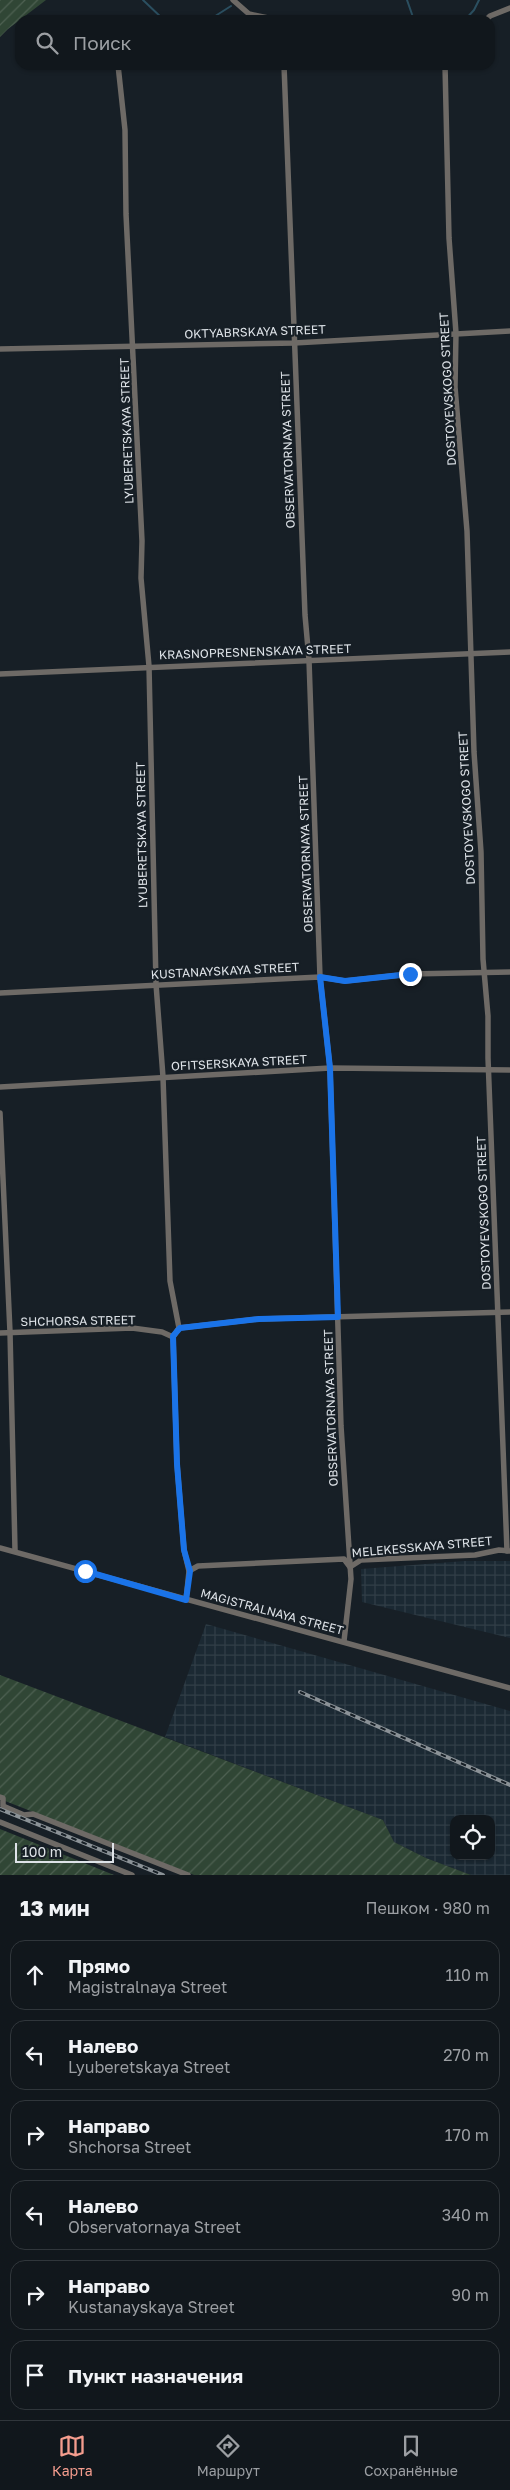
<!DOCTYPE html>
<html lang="ru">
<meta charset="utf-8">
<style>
:root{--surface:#11171c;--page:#1e2429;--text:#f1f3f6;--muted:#9c9fa3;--line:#30363b;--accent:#f59d8e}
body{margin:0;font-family:"Golos Text",sans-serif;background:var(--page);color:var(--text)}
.controls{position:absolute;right:15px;bottom:15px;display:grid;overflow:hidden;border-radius:10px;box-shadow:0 1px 4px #0004}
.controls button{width:45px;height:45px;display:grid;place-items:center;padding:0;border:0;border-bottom:1px solid var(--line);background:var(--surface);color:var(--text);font:25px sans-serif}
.scale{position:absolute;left:15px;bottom:12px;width:99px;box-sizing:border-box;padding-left:5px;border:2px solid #dee3e8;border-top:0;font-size:14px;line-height:18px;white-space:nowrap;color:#dee3e8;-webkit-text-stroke:4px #171f26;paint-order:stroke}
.stop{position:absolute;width:15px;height:15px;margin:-11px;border:4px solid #1a73e8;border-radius:50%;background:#fff}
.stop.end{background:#1a73e8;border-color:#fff;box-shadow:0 1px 5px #0008}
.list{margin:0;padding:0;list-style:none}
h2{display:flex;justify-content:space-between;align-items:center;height:65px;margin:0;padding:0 20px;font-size:21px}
h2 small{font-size:16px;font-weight:400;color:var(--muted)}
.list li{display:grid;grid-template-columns:32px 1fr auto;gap:15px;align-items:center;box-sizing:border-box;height:70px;margin:0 10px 10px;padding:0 10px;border:1px solid var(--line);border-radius:15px}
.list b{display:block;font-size:19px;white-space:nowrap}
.list p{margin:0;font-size:16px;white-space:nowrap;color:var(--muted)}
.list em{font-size:16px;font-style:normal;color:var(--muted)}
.icon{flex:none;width:28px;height:28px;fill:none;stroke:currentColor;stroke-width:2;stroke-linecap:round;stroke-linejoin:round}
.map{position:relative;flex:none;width:510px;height:1875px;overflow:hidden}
.search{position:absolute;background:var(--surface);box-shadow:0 1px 4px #0004;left:15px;right:15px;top:15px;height:55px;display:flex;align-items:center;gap:12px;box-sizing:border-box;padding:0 18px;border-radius:15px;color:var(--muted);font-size:19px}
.sheet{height:545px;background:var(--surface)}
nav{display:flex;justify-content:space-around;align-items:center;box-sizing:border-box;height:70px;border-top:1px solid var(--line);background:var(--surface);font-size:14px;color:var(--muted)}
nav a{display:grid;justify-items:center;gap:2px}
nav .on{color:var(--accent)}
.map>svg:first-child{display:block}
.industrial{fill:url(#industrial-grid);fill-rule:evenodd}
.garden{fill:url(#garden-furrows)}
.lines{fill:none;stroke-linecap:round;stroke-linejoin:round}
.stream{stroke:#2b4f60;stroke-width:2}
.street{stroke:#6e6a66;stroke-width:5.5}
.rail-casing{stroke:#8b9297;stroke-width:4}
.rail{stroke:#171f26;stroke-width:2;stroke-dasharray:5.5;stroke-linecap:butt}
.route{stroke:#1a73e8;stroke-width:6}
.labels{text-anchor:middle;stroke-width:4.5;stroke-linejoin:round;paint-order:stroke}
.street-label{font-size:12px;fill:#dee3e8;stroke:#171f26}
</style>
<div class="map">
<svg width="510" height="1875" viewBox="0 0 510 1875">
<defs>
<pattern id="industrial-grid" width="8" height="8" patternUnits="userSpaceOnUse" patternTransform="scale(1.25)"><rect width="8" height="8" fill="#1b2933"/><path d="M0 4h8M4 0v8" fill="none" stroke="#313e47"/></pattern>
<pattern id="garden-furrows" width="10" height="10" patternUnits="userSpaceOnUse" patternTransform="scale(1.25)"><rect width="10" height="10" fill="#304635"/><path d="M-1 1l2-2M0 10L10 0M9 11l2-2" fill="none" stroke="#4e6152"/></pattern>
</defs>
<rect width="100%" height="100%" fill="#171f26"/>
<g class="industrial">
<path d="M 465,1561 L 510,1561 L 510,1638 L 362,1602 L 361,1569 Z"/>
<path d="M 206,1624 L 510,1711 L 510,1875 L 471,1875 L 426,1858 L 394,1842 L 383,1820 L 165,1737 ZM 454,1819 L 491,1819 L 491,1856 L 454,1856 Z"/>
</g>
<g class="garden">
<path d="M 0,0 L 46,0 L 8,29 L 0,37 Z"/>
<path d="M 0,1675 L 383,1820 L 394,1842 L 426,1858 L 471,1875 L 194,1875 L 0,1799 Z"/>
<path d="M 0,1829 L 114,1875 L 0,1875 Z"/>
</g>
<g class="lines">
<g class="stream">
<path d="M 143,0 L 164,20"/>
<path d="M 407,0 L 414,20"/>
<path d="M 209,20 L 231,6"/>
<path d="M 465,20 L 474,10 L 479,0"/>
</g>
<g class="street">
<path d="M 233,0 L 249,14 L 268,18 L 374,20"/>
<path d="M 486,20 L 490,16 L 510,8"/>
<path d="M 118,65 L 125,130 L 126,214 L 142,541 L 141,578 L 149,666 L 156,984 L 163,1077 L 170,1281 L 179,1328 L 173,1337 L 177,1464 L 184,1550 L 189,1571 L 186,1600"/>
<path d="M 284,65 L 305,615 L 309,660 L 320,977 L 330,1068 L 341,1426 L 351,1579 L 344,1641"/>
<path d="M 445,65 L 449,238 L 456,333 L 455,387 L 467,531 L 474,752 L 481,852 L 483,959 L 488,1016 L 488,1058 L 507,1551"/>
<path d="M 0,349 L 294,343 L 510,331"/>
<path d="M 0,674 L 510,652"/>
<path d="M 0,993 L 320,977 L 345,981 L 410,974 L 510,972"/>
<path d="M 0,1087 L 330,1068 L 510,1070"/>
<path d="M 0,1113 L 10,1332 L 15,1550"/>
<path d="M 0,1333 L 132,1328 L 162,1332 L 173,1337 L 179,1328 L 259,1319 L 510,1312"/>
<path d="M 0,1548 L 510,1688"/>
<path d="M 189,1571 L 198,1566 L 344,1559 L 350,1567 L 361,1560 L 475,1555 L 499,1550 L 510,1551"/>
<path d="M 0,1797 L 3,1798 L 3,1806 L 24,1815 L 33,1814 L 188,1875"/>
<path d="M 0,1822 L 132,1875"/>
</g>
<defs>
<g id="rail">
<path d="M 300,1692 L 510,1785"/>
<path d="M 0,1809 L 163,1875"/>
</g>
</defs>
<use href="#rail" class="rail-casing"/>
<use href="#rail" class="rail"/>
</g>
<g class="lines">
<path class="route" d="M 85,1571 L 186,1600 L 190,1571 L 184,1550 L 177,1464 L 173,1336 L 180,1328 L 259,1319 L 338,1317 L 330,1068 L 320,977 L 345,981 L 410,974"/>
</g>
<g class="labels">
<g class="street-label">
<text transform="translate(255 332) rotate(-2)" y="4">OKTYABRSKAYA STREET</text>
<text transform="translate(448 389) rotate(-93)" y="4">DOSTOYEVSKOGO STREET</text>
<text transform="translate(127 431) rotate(-92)" y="4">LYUBERETSKAYA STREET</text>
<text transform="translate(288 450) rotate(-92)" y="4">OBSERVATORNAYA STREET</text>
<text transform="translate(255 652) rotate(-2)" y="4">KRASNOPRESNENSKAYA STREET</text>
<text transform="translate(467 808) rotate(-93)" y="4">DOSTOYEVSKOGO STREET</text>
<text transform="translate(142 835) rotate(-91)" y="4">LYUBERETSKAYA STREET</text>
<text transform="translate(306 854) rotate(-92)" y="4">OBSERVATORNAYA STREET</text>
<text transform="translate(225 971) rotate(-3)" y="4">KUSTANAYSKAYA STREET</text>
<text transform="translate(239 1063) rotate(-3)" y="4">OFITSERSKAYA STREET</text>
<text transform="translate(484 1213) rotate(-92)" y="4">DOSTOYEVSKOGO STREET</text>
<text transform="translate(78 1321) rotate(-1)" y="4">SHCHORSA STREET</text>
<text transform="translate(331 1408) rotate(-92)" y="4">OBSERVATORNAYA STREET</text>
<text transform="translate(422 1547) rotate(-5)" y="4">MELEKESSKAYA STREET</text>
<text transform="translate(272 1612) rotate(15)" y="4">MAGISTRALNAYA STREET</text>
</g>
</g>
</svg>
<div class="controls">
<button><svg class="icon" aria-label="locate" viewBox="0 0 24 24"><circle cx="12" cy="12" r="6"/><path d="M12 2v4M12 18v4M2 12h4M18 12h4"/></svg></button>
</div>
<div class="scale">100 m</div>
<div class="stop" style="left:85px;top:1571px"></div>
<div class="stop end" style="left:410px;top:974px"></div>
<div class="search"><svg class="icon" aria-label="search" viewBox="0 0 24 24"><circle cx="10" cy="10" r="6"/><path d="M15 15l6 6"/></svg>Поиск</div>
</div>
<section class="sheet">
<h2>13 мин<small>Пешком · 980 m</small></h2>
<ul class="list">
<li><svg class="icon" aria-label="ahead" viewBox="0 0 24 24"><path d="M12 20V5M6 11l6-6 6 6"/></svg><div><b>Прямо</b><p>Magistralnaya Street</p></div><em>110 m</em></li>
<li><svg class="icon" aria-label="left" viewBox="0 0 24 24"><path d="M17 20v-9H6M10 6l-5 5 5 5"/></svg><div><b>Налево</b><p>Lyuberetskaya Street</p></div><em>270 m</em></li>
<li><svg class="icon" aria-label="right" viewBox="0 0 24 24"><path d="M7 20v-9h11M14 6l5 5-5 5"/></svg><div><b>Направо</b><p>Shchorsa Street</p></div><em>170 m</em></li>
<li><svg class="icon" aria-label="left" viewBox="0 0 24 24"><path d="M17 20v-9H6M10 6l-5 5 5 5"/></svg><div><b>Налево</b><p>Observatornaya Street</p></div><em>340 m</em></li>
<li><svg class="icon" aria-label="right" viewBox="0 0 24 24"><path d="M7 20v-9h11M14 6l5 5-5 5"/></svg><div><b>Направо</b><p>Kustanayskaya Street</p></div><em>90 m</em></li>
<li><svg class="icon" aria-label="arrive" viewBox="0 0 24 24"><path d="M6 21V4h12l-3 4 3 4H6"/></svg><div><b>Пункт назначения</b></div></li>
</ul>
</section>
<nav>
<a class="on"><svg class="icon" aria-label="map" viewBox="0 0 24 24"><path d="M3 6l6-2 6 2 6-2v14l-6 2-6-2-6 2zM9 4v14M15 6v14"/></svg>Карта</a>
<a><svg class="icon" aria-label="directions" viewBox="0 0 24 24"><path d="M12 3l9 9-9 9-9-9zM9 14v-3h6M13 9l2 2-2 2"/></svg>Маршрут</a>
<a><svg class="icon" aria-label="saved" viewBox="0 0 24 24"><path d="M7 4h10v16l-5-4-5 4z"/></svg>Сохранённые</a>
</nav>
